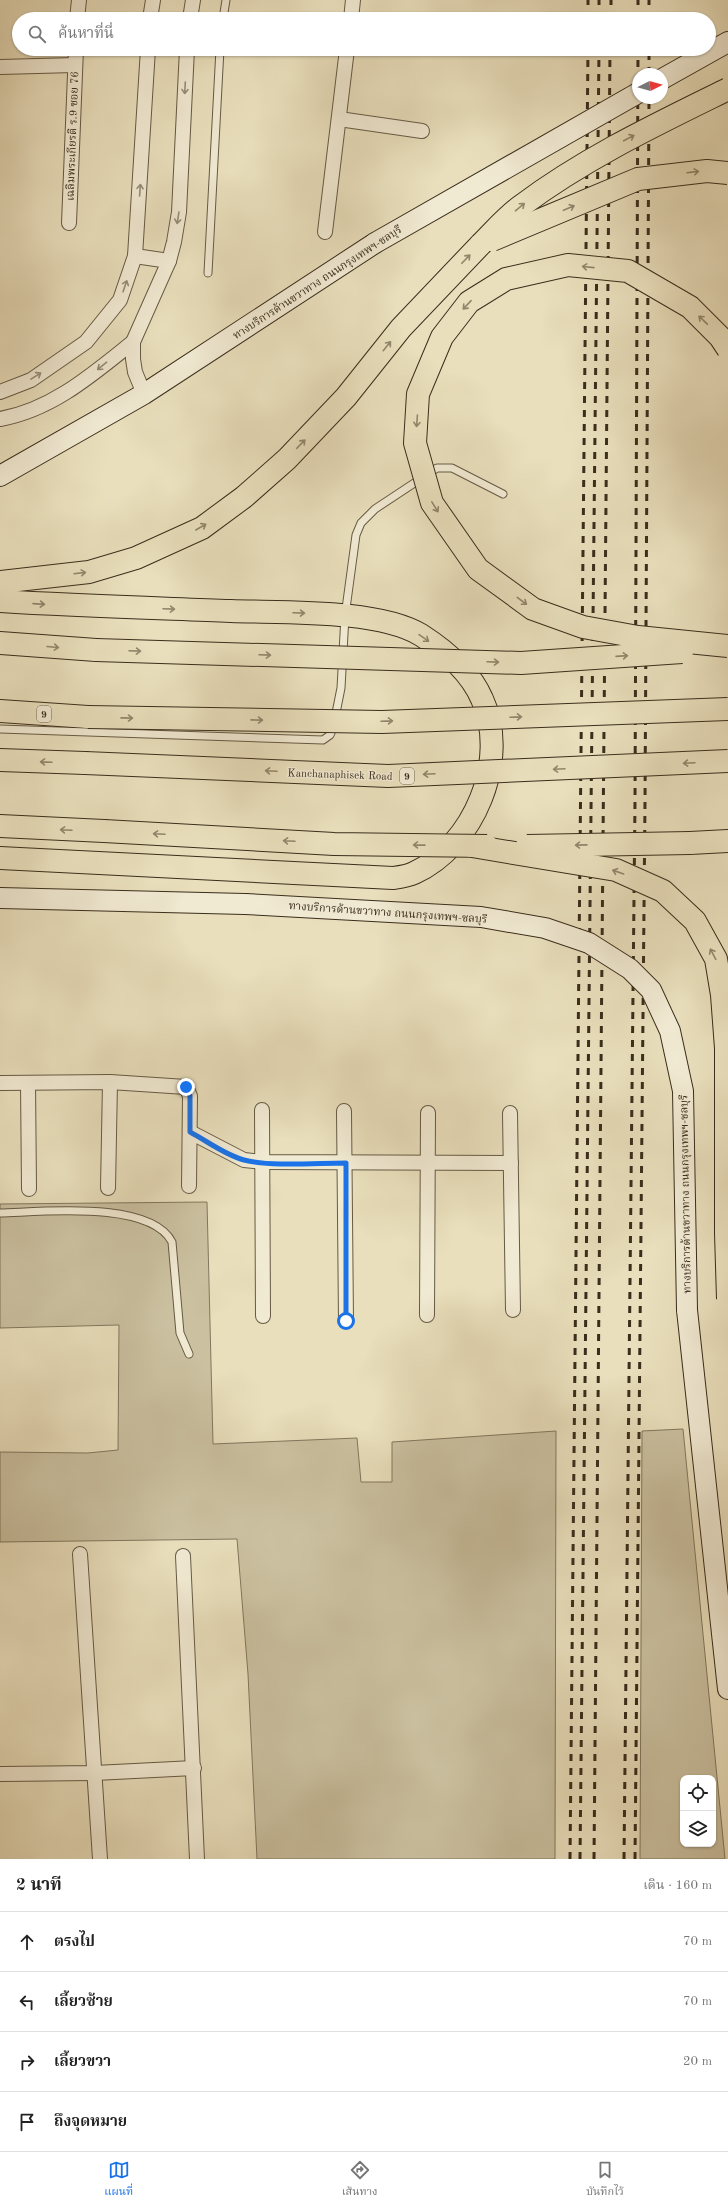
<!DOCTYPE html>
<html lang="th">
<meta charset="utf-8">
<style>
:root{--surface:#fff;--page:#f2f2f2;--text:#222;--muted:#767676;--line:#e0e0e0;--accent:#1a73e8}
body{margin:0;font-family:"Old Standard TT","Noto Serif Thai",serif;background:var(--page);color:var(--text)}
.controls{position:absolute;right:12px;bottom:12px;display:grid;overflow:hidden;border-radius:8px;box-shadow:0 1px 3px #0004}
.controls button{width:36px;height:36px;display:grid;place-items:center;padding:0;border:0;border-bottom:1px solid var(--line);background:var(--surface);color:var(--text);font:20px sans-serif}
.compass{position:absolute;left:632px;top:68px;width:36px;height:36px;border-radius:50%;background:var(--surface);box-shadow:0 1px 3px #0004;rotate:84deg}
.stop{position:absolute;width:12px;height:12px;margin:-9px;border:3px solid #1a73e8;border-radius:50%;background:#fff}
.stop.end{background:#1a73e8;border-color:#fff;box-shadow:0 1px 4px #0008}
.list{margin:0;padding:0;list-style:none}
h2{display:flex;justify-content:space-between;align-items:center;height:52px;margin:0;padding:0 16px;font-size:17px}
h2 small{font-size:13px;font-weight:400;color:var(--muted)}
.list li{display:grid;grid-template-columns:26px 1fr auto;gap:12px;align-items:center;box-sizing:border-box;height:60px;padding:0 16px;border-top:1px solid var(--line)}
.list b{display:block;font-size:15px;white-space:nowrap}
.list em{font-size:13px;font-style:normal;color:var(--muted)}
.icon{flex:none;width:22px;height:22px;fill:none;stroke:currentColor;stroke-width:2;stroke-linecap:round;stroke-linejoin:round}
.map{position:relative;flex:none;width:728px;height:1859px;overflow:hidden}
.search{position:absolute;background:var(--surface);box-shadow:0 1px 3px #0004;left:12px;right:12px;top:12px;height:44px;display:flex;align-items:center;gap:10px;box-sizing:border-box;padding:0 14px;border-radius:22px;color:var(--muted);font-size:15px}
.sheet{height:292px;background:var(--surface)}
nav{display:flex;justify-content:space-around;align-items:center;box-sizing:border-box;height:56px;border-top:1px solid var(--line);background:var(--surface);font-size:11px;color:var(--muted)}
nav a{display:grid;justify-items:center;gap:2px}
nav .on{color:var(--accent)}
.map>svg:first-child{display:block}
.green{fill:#cbc1a1;stroke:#82775e;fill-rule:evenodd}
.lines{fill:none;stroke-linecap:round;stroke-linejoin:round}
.lane-casing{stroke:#665a44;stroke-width:9}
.street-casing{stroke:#665a44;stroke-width:16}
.secondary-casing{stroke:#3a2d1c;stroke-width:22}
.highway-casing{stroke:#3a2d1c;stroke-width:24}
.lane{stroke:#f1ead3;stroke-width:7}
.street{stroke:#f1ead3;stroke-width:14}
.secondary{stroke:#f1ead3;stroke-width:20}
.highway{stroke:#e9dfbc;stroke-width:22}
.rail{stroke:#3a2d1c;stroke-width:3;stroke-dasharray:7 7;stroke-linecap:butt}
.secondary-bridge-casing{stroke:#3a2d1c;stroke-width:22;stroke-linecap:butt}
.highway-bridge-casing{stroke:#3a2d1c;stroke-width:24;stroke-linecap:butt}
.secondary-bridge{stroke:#f1ead3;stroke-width:20}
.highway-bridge{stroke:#e9dfbc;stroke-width:22}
.oneway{stroke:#968c78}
.oneway2{stroke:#92866c}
.route{stroke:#1a73e8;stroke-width:5}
.labels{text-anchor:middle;stroke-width:3;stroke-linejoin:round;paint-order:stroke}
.shield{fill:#f1ead3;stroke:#716653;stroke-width:1}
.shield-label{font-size:10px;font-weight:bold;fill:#3a2d1c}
.street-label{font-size:11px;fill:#3a2d1c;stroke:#f1ead3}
</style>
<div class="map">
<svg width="728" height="1859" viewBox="0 0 728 1859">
<rect width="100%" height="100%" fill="#e9dfbc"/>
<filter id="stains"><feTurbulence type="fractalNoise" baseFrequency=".005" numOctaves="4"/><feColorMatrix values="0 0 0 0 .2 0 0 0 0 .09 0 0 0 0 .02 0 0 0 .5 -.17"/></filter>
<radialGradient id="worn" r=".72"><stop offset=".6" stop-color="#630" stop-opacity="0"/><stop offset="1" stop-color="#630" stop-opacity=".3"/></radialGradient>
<g class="green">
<path d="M 207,1202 L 213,1444 L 357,1438 L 361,1482 L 392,1482 L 392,1442 L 556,1431 L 555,1859 L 257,1859 L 248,1674 L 237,1539 L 0,1542 L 0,1452 L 88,1453 L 118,1450 L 119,1325 L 0,1328 L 0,1204 Z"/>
<path d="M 683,1429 L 725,1859 L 640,1859 L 642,1431 ZM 683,1778 L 713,1778 L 713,1844 L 683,1844 Z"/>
</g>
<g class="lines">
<defs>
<g id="lane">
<path d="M 223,19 L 226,0"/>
<path d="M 208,273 L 220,49"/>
<path d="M 0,729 L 323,740 L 330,735 L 333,728 L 341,688 L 345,616 L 356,535 L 361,523 L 375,509 L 437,468 L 452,468 L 503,494"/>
<path d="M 0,1213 C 42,1212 150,1200 172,1242 L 180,1333 L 189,1354"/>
</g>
<g id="street">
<path d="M 77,19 L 79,0"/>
<path d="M 150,19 L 153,0"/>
<path d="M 190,19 L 193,0"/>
<path d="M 351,19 L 353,0"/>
<path d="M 0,67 L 75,65"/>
<path d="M 339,119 L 422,131"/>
<path d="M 69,223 L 76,49"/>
<path d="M 325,232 L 347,49"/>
<path d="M 135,256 L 169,261"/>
<path d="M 0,392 L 31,380 L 86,342 L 120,300 L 135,256 L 148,49"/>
<path d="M 144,394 L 135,372 L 133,359 L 133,342 L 169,261 L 174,242 L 179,212 L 187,49"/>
<path d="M 0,419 C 52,410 93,374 133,342"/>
<path d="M 0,1083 L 110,1082 L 186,1087 L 190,1096 L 189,1186"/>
<path d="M 28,1083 L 29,1189"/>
<path d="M 262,1110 L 263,1316"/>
<path d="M 344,1111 L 346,1321"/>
<path d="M 510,1113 L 513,1310"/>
<path d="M 190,1132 L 244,1160 L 264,1162 L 511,1163"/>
<path d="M 108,1188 L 110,1082"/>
<path d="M 427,1315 L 428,1113"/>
<path d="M 80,1554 L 100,1859"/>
<path d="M 183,1556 L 197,1859"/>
<path d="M 0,1774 L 95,1773 L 194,1768"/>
</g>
<g id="secondary">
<path d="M 662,79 L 728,42"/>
<path d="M 0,476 L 144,394 L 375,243"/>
<path d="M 0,898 L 245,904"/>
<path d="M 687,1310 L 728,1689"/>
</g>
<g id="highway">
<path d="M 0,582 L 89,572 L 136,558 L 202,528 L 244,497 L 287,459 L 346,397 L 401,328 L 481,244"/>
<path d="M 0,601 C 77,606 154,608 231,611 C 283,613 378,609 421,635 C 446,651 470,671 482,699 C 510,759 474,846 414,873 C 408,876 400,877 393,878 L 0,858"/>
<path d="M 0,643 L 96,650"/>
<path d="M 0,711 L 88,717"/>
<path d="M 0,760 L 85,763"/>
<path d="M 0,826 L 104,831"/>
<path d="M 690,843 L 728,841"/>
</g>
</defs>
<use href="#lane" class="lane-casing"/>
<use href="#street" class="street-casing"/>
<use href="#secondary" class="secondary-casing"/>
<use href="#highway" class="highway-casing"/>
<use href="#lane" class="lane"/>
<use href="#street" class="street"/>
<use href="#secondary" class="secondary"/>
<use href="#highway" class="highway"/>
<g class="rail">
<path d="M 588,19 L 588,0"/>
<path d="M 599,19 L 599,0"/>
<path d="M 611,19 L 611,0"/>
<path d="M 638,19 L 638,0"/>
<path d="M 649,19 L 649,0"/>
<path d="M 649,74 L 649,49"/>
<path d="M 570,1859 L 588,49"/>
<path d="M 580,1859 L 599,49"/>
<path d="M 594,1859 L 610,49"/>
<path d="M 624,1859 L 635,802 L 638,49"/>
<path d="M 635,1859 L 645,803 L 649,98"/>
</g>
<defs>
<g id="secondary-bridge">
<path d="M 375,243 L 638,93"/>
<path d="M 245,904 L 481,917 L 545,928 L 589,943 L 630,969 L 651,990 L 670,1031 L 683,1091 L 687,1310"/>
</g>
<g id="highway-bridge">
<path d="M 492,240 L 638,179 L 707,171 L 728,173"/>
<path d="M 481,244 C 494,231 507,216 521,206 C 585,158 657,124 728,89"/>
<path d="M 728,349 L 720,337 L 690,307 L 628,271 L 568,265 L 506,279 L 469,302 L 442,337 L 418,394 L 415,443 L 432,503 L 478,569 L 533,609 L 583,627 L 638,637 L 728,646"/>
<path d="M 96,650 L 521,663 L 682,652"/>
<path d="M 88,717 L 382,722 L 728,709"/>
<path d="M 85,763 L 388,776 L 728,761"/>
<path d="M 104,831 L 334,844 L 487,846"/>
<path d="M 472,846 L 616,870 L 663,891 L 695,921 L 716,959 L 722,995 L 726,1048 L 726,1233 L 728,1299"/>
<path d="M 527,846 L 690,843"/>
</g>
</defs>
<use href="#secondary-bridge" class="secondary-bridge-casing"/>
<use href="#highway-bridge" class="highway-bridge-casing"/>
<use href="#secondary-bridge" class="secondary-bridge"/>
<use href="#highway-bridge" class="highway-bridge"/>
</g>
<defs><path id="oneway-shaft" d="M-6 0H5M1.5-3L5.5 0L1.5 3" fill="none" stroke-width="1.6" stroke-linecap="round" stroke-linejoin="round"/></defs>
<g class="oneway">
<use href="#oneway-shaft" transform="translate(185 88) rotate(93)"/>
<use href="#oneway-shaft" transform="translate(140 190) rotate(-86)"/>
<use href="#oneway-shaft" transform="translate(178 218) rotate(99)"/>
<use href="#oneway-shaft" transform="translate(125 286) rotate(-71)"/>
<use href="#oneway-shaft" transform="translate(102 366) rotate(141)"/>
<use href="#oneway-shaft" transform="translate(36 376) rotate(-32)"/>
</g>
<g class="oneway2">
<use href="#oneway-shaft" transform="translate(629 138) rotate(-28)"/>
<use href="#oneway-shaft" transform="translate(693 172) rotate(-7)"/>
<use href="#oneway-shaft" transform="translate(520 207) rotate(-40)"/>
<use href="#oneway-shaft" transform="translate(569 208) rotate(-23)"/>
<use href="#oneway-shaft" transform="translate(466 259) rotate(-46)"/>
<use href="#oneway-shaft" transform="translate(588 267) rotate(-174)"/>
<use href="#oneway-shaft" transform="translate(467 305) rotate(133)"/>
<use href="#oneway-shaft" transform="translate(703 320) rotate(-136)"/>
<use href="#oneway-shaft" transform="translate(387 346) rotate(-51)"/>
<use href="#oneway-shaft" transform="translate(417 421) rotate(94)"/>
<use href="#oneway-shaft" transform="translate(301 444) rotate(-46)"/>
<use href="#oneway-shaft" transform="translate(435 507) rotate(58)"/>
<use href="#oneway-shaft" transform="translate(201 527) rotate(-30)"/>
<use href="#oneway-shaft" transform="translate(80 573) rotate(-7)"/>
<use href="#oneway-shaft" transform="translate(522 601) rotate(37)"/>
<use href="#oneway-shaft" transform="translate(39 604) rotate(4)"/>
<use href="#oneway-shaft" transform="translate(169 609) rotate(2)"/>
<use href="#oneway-shaft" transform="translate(299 613) rotate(2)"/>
<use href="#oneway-shaft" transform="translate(424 638) rotate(35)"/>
<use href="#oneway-shaft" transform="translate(53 647) rotate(5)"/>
<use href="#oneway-shaft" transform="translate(135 651) rotate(2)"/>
<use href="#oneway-shaft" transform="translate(265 655) rotate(2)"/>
<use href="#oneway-shaft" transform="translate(622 656) rotate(-4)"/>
<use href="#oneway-shaft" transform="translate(493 662) rotate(2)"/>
<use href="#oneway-shaft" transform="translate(516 717) rotate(-2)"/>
<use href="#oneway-shaft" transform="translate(127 718) rotate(1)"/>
<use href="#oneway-shaft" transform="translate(257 720) rotate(1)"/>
<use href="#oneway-shaft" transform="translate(387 721) rotate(-2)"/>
<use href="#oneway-shaft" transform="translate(46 762) rotate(-178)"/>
<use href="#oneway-shaft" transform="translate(689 763) rotate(177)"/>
<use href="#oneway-shaft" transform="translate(559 769) rotate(177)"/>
<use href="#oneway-shaft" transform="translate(271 771) rotate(-177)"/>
<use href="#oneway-shaft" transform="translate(429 774) rotate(177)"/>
<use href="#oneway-shaft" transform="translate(66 830) rotate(-177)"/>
<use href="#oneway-shaft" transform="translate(159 834) rotate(-177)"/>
<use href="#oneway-shaft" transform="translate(289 841) rotate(-177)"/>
<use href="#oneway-shaft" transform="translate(419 845) rotate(-179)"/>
<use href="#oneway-shaft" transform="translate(581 845) rotate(179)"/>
<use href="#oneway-shaft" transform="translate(618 872) rotate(-161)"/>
<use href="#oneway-shaft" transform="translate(713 954) rotate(-118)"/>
</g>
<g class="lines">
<path class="route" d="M 186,1087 L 190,1096 L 190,1132 C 207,1141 225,1155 244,1160 C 272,1167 316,1163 346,1163 L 346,1321"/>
</g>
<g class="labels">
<g class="shield">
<rect x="37" y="706" width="14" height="16" rx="3"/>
<rect x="400" y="768" width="14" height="16" rx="3"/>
</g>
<g class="shield-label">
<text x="44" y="718">9</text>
<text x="407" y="780">9</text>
</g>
<g class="street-label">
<text transform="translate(72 136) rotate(-88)" y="4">เฉลิมพระเกียรติ ร.9 ซอย 76</text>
<text transform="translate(317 282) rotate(-33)" y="4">ทางบริการด้านขวาทาง ถนนกรุงเทพฯ-ชลบุรี</text>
<text transform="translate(340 774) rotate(2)" y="4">Kanchanaphisek Road</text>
<text transform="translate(388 912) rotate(4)" y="4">ทางบริการด้านขวาทาง ถนนกรุงเทพฯ-ชลบุรี</text>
<text transform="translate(685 1194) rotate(-91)" y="4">ทางบริการด้านขวาทาง ถนนกรุงเทพฯ-ชลบุรี</text>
</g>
</g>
<rect width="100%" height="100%" filter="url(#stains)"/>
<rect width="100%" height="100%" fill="url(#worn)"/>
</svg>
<div class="controls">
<button><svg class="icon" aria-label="locate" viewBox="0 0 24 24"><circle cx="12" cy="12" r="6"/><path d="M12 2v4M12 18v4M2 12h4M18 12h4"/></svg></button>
<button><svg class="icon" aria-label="layers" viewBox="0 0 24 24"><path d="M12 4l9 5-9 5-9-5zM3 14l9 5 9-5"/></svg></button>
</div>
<svg class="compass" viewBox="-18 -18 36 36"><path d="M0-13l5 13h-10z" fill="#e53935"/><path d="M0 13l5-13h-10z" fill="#767676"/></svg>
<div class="stop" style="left:346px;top:1321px"></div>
<div class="stop end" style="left:186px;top:1087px"></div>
<div class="search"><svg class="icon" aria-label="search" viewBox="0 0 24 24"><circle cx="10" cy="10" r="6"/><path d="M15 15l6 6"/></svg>ค้นหาที่นี่</div>
</div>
<section class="sheet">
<h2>2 นาที<small>เดิน · 160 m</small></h2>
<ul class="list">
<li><svg class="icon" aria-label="ahead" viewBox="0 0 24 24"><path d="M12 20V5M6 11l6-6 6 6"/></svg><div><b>ตรงไป</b></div><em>70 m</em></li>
<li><svg class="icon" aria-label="left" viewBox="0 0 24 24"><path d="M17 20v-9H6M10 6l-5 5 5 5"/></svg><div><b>เลี้ยวซ้าย</b></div><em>70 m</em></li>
<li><svg class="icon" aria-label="right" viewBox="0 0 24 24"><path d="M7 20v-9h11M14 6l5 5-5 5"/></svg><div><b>เลี้ยวขวา</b></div><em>20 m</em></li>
<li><svg class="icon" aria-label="arrive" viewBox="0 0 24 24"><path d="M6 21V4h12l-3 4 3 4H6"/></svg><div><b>ถึงจุดหมาย</b></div></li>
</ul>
</section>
<nav>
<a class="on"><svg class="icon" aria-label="map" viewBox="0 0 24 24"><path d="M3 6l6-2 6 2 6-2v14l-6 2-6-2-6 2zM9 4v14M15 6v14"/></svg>แผนที่</a>
<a><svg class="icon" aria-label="directions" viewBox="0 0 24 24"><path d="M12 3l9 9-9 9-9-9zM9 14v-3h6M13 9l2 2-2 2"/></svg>เส้นทาง</a>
<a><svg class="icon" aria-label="saved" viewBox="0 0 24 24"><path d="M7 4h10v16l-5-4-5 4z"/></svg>บันทึกไว้</a>
</nav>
